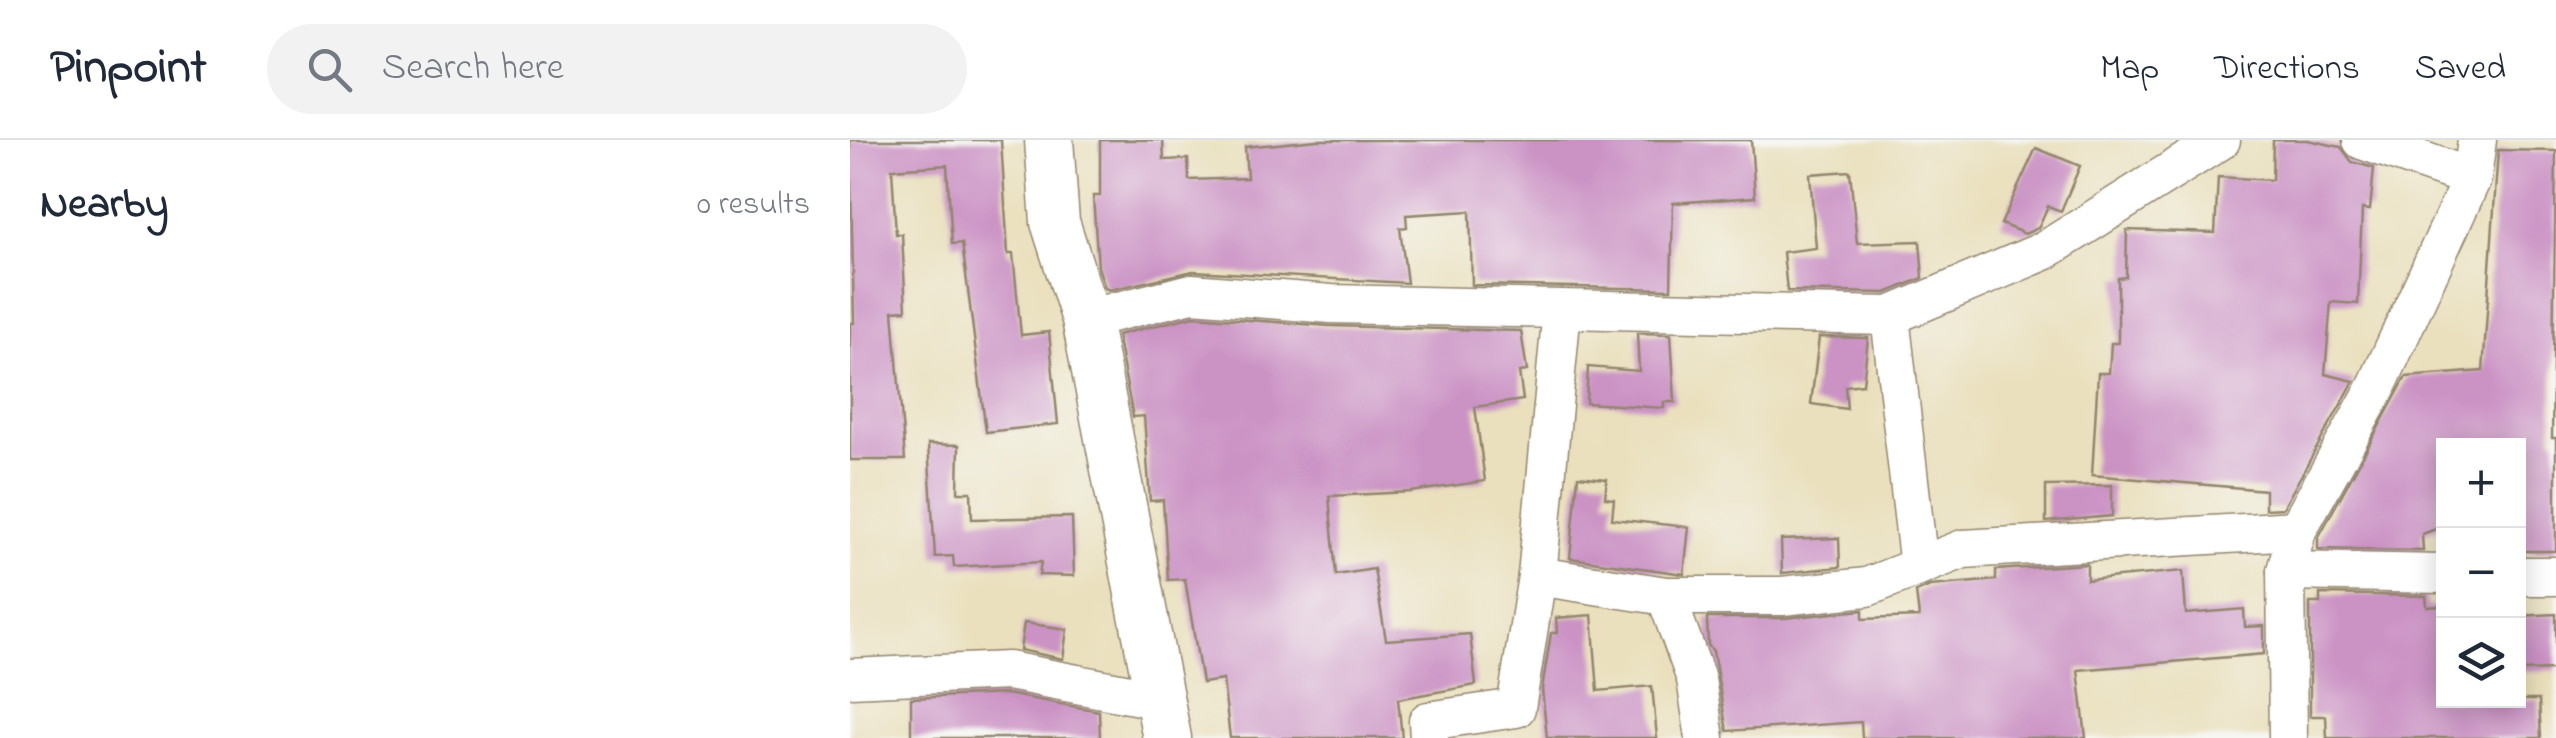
<!DOCTYPE html>
<meta charset="utf-8">
<style>
:root{--surface:#fff;--page:#f2f2f3;--text:#1f2937;--muted:#747a83;--line:#e0e1e3}
body{margin:0;font-family:"Indie Flower",sans-serif;background:var(--page);color:var(--text)}
.controls{position:absolute;right:30px;bottom:30px;display:grid;overflow:hidden;border-radius:0px;box-shadow:0 5px 25px #0003}
.controls button{width:90px;height:90px;display:grid;place-items:center;padding:0;border:0;border-bottom:2px solid var(--line);background:var(--surface);color:var(--text);font:50px sans-serif}
.list{margin:0;padding:0;list-style:none}
h2{display:flex;justify-content:space-between;align-items:center;height:130px;margin:0;padding:0 40px;font-size:42px}
h2 small{font-size:32px;font-weight:400;color:var(--muted)}
.icon{flex:none;width:55px;height:55px;fill:none;stroke:currentColor;stroke-width:2;stroke-linecap:round;stroke-linejoin:round}
.map{position:relative;flex:none;width:1706px;height:598px;overflow:hidden}
header{display:flex;align-items:center;gap:60px;box-sizing:border-box;height:140px;padding:0 50px;background:var(--surface);border-bottom:2px solid var(--line)}
header strong{font-size:48px}
nav{display:flex;gap:55px;margin-inline-start:auto;font-size:35px}
.search{width:700px;height:90px;background:var(--page);display:flex;align-items:center;gap:25px;box-sizing:border-box;padding:0 35px;border-radius:55px;color:var(--muted);font-size:38px}
main{display:flex}
aside{flex:1;background:var(--surface)}
.map>svg:first-child{display:block}
.building{fill:#cb92c4}
.lines{fill:none;stroke-linecap:round;stroke-linejoin:round}
.minor-casing{stroke:#92856e;stroke-width:41}
.major-casing{stroke:#92856e;stroke-width:51}
.minor{stroke:#fff;stroke-width:38}
.major{stroke:#fff;stroke-width:48}
</style>
<header>
<strong>Pinpoint</strong>
<div class="search"><svg class="icon" aria-label="search" viewBox="0 0 24 24"><circle cx="10" cy="10" r="6"/><path d="M15 15l6 6"/></svg>Search here</div>
<nav><a>Map</a><a>Directions</a><a>Saved</a></nav>
</header>
<main>
<aside>
<h2>Nearby<small>0 results</small></h2>
<ul class="list">
</ul>
</aside>
<div class="map">
<svg width="1706" height="598" viewBox="0 0 1706 598">
<rect width="100%" height="100%" fill="#f6f6f2"/>
<filter id="ink" filterUnits="userSpaceOnUse"><feTurbulence type="fractalNoise" baseFrequency=".01" numOctaves="2"/><feDisplacementMap in="SourceGraphic" scale="20" xChannelSelector="R" yChannelSelector="G"/><feConvolveMatrix kernelMatrix="1 2 1 2 8 2 1 2 1" color-interpolation-filters="sRGB"/></filter>
<filter id="wash" filterUnits="userSpaceOnUse"><feTurbulence type="fractalNoise" baseFrequency=".0048" numOctaves="4" result="noise"/><feDisplacementMap in="SourceGraphic" scale="40" xChannelSelector="R" yChannelSelector="G"/><feGaussianBlur stdDeviation="2.25" result="paint"/><feColorMatrix in="noise" values="0 0 0 0 0 0 0 0 0 0 0 0 0 0 0 0 0 1.4 0 .05"/><feComposite in="paint" operator="in"/></filter>
<g filter="url(#wash)">
<rect width="100%" height="100%" fill="#eae0bd"/>
<g id="blocks">
<g class="building">
<path d="M 0,0 L 151,0 L 158,114 L 163,114 L 171,195 L 199,192 L 208,284 L 136,292 L 112,103 L 102,104 L 97,25 L 42,29 L 46,94 L 52,94 L 56,170 L 43,171 L 55,320 L 0,320 L 0,183 L 4,183 Z"/>
<path d="M 250,0 L 313,0 L 314,20 L 338,19 L 339,40 L 397,38 L 395,7 L 467,0 L 901,0 L 905,57 L 823,63 L 821,149 L 622,145 L 620,71 L 556,75 L 557,87 L 550,88 L 557,143 L 343,131 L 260,150 L 255,148 L 248,127 L 245,85 L 243,56 L 250,56 Z"/>
<path d="M 1423,0 L 1458,0 L 1491,7 L 1502,22 L 1524,28 L 1520,70 L 1512,69 L 1508,164 L 1481,162 L 1475,234 L 1504,241 L 1433,368 L 1415,369 L 1415,350 L 1242,335 L 1248,233 L 1259,233 L 1261,203 L 1268,203 L 1268,138 L 1276,137 L 1277,90 L 1365,93 L 1368,37 L 1422,40 Z"/>
<path d="M 1186,8 L 1230,26 L 1211,71 L 1198,66 L 1188,88 L 1175,94 L 1151,84 Z"/>
<path d="M 1648,10 L 1706,11 L 1702,298 L 1706,298 L 1706,411 L 1668,411 L 1668,306 L 1594,306 L 1594,386 L 1572,394 L 1573,411 L 1468,409 L 1468,398 L 1556,237 L 1633,231 Z"/>
<path d="M 1000,31 L 1007,103 L 1070,101 L 1073,138 L 1036,153 L 937,151 L 933,112 L 966,108 L 960,34 Z"/>
<path d="M 344,176 L 480,186 L 671,191 L 677,231 L 669,232 L 673,260 L 625,267 L 635,341 L 561,352 L 479,356 L 486,435 L 524,429 L 536,500 L 620,494 L 626,545 L 548,559 L 552,598 L 380,598 L 373,540 L 352,543 L 335,439 L 318,440 L 313,360 L 300,361 L 294,276 L 283,277 L 267,195 Z"/>
<path d="M 787,193 L 821,194 L 825,262 L 814,262 L 814,268 L 736,263 L 738,227 L 789,231 Z"/>
<path d="M 969,197 L 1018,198 L 1013,244 L 995,246 L 997,269 L 961,264 Z"/>
<path d="M 78,304 L 109,305 L 108,352 L 121,352 L 122,379 L 222,377 L 224,436 L 189,435 L 191,422 L 104,427 L 103,416 L 85,417 Z"/>
<path d="M 728,336 L 757,339 L 755,358 L 764,359 L 762,379 L 839,387 L 834,434 L 720,418 Z"/>
<path d="M 1262,345 L 1262,376 L 1196,382 L 1196,346 Z"/>
<path d="M 989,398 L 990,427 L 932,433 L 931,400 Z"/>
<path d="M 1237,424 L 1237,440 L 1333,431 L 1336,474 L 1394,469 L 1395,487 L 1414,486 L 1414,514 L 1228,530 L 1236,598 L 1012,598 L 1011,582 L 877,591 L 863,511 L 858,505 L 857,478 L 934,478 L 1013,470 L 1013,479 L 1069,477 L 1066,452 L 1080,446 L 1146,440 L 1146,430 Z"/>
<path d="M 1470,454 L 1576,456 L 1577,467 L 1591,466 L 1594,560 L 1689,560 L 1691,598 L 1477,598 L 1476,576 L 1460,576 L 1460,463 L 1470,463 Z"/>
<path d="M 1706,474 L 1706,530 L 1668,531 L 1668,476 Z"/>
<path d="M 742,475 L 748,551 L 802,546 L 807,598 L 697,598 L 692,549 L 701,493 L 707,493 L 706,478 Z"/>
<path d="M 174,483 L 217,489 L 213,519 L 170,510 Z"/>
<path d="M 156,554 L 249,571 L 250,598 L 61,598 L 61,558 Z"/>
</g>
</g>
</g>
<g filter="url(#ink)">
<use href="#blocks" fill-opacity="0" stroke="#92856e" stroke-width="2.5"/>
<g class="lines">
<defs>
<g id="minor">
<path d="M 1622,38 L 1627,0"/>
<path d="M 1040,176 L 1194,111 L 1371,0"/>
<path d="M 236,179 L 342,153 L 481,164 L 712,169"/>
<path d="M 1447,390 L 1525,250 L 1622,38 L 1512,0"/>
<path d="M 1436,431 L 1438,598"/>
<path d="M 687,436 L 712,169 L 1040,176 L 1069,427"/>
<path d="M 1668,436 L 1706,436"/>
<path d="M 816,456 L 846,539 L 855,598"/>
<path d="M 0,538 L 158,531 L 311,560"/>
<path d="M 579,598 L 578,581 L 666,568 L 687,436 L 816,456 L 932,456 L 1017,447 L 1113,409 L 1447,390 L 1436,431 L 1594,434"/>
</g>
<path id="major" d="M 199,0 L 205,82 L 236,179 L 317,598"/>
</defs>
<use href="#minor" class="minor-casing"/>
<use href="#major" class="major-casing"/>
<use href="#minor" class="minor"/>
<use href="#major" class="major"/>
</g>
</g>
</svg>
<div class="controls">
<button>+</button>
<button>−</button>
<button><svg class="icon" aria-label="layers" viewBox="0 0 24 24"><path d="M12 4l9 5-9 5-9-5zM3 14l9 5 9-5"/></svg></button>
</div>
</div>
</main>
